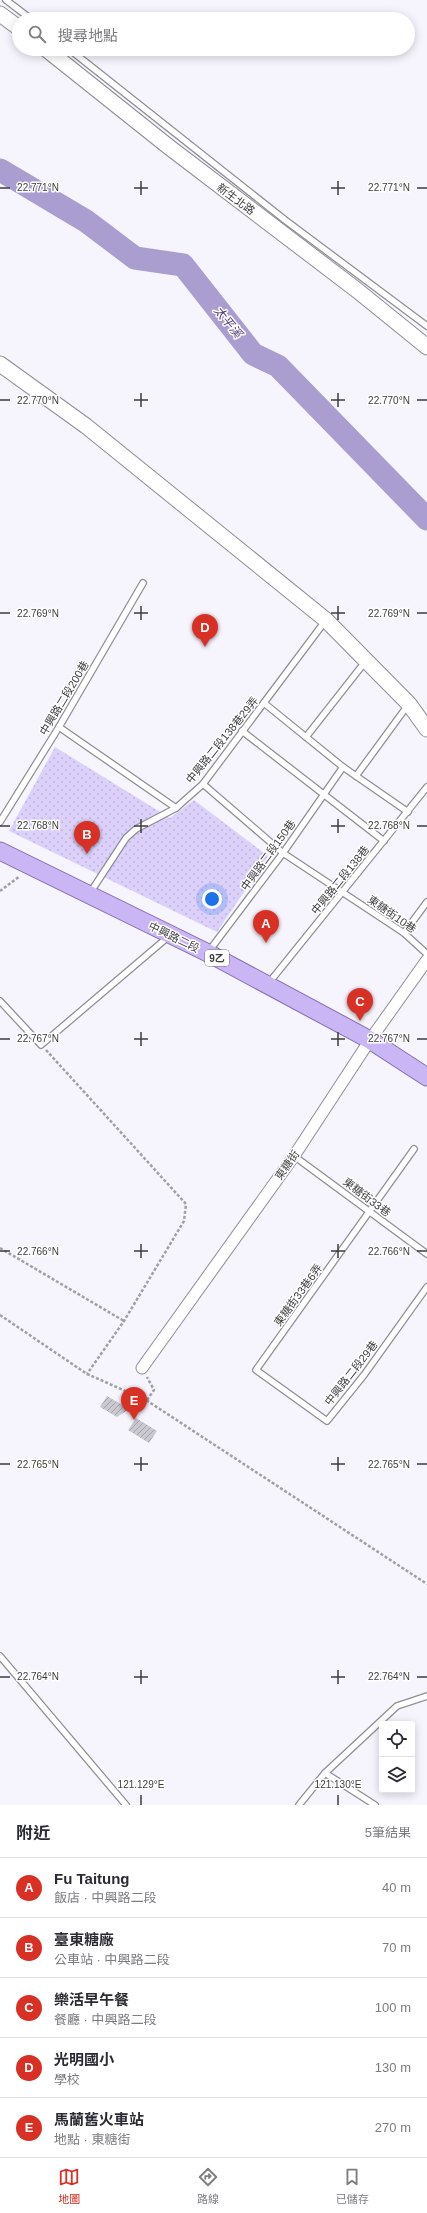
<!DOCTYPE html>
<html lang="zh-TW">
<meta charset="utf-8">
<style>
:root{--surface:#fff;--page:#f2f2f3;--text:#2b2b33;--muted:#7c7c81;--line:#e1e1e2;--accent:#d93025}
body{margin:0;font-family:Arial,"Noto Sans TC",sans-serif;background:var(--page);color:var(--text)}
.controls{position:absolute;right:12px;bottom:12px;display:grid;overflow:hidden;border-radius:4px;box-shadow:0 2px 10px #0003}
.controls button{width:36px;height:36px;display:grid;place-items:center;padding:0;border:0;border-bottom:1px solid var(--line);background:var(--surface);color:var(--text);font:20px sans-serif}
.you{position:absolute;left:212px;top:899px;width:14px;height:14px;margin:-10px;border:3px solid #fff;border-radius:50%;background:#1a73e8;box-shadow:0 0 0 6px #1a73e833}
.badge{display:grid;place-items:center;width:26px;height:26px;border-radius:50%;background:var(--accent);color:#fff;font-size:13px;font-weight:700}
.pin{position:absolute;translate:-50% -33px;filter:drop-shadow(0 1px 2px #0008)}
.pin::after{content:'';position:absolute;top:21px;width:14px;height:12px;background:inherit;clip-path:polygon(0 0,100% 0,50% 100%)}
.list{margin:0;padding:0;list-style:none}
h2{display:flex;justify-content:space-between;align-items:center;height:52px;margin:0;padding:0 16px;font-size:17px}
h2 small{font-size:13px;font-weight:400;color:var(--muted)}
.list li{display:grid;grid-template-columns:26px 1fr auto;gap:12px;align-items:center;box-sizing:border-box;height:60px;padding:0 16px;border-top:1px solid var(--line)}
.list b{display:block;font-size:15px;white-space:nowrap}
.list p{margin:0;font-size:13px;white-space:nowrap;color:var(--muted)}
.list em{font-size:13px;font-style:normal;color:var(--muted)}
.icon{flex:none;width:22px;height:22px;fill:none;stroke:currentColor;stroke-width:2;stroke-linecap:round;stroke-linejoin:round}
.map{position:relative;flex:none;width:427px;height:1805px;overflow:hidden}
.search{position:absolute;background:var(--surface);box-shadow:0 2px 10px #0003;left:12px;right:12px;top:12px;height:44px;display:flex;align-items:center;gap:10px;box-sizing:border-box;padding:0 14px;border-radius:22px;color:var(--muted);font-size:15px}
.sheet{height:352px;background:var(--surface)}
nav{display:flex;justify-content:space-around;align-items:center;box-sizing:border-box;height:56px;border-top:1px solid var(--line);background:var(--surface);font-size:11px;color:var(--muted)}
nav a{display:grid;justify-items:center;gap:2px}
nav .on{color:var(--accent)}
.map>svg:first-child{display:block}
.grass{fill:url(#grass-dots)}
.lines{fill:none;stroke-linecap:round;stroke-linejoin:round}
.river{stroke:#aa9dcf;stroke-width:23}
.building{fill:url(#building-hatch)}
.lane-casing{stroke:#8f8d95;stroke-width:8}
.street-casing{stroke:#8f8d95;stroke-width:13}
.secondary-casing{stroke:#8f8d95;stroke-width:17}
.primary-casing{stroke:#816bb1;stroke-width:19}
.path{stroke:#a19fa5;stroke-width:2.5;stroke-dasharray:3 2;stroke-linecap:butt}
.lane{stroke:#fff;stroke-width:5.5}
.street{stroke:#fff;stroke-width:11}
.secondary{stroke:#fff;stroke-width:15}
.primary{stroke:#cab6f5;stroke-width:17}
.ticks{fill:none;stroke:#3d3c3f;stroke-width:1.5}
.labels{text-anchor:middle;stroke-width:3;stroke-linejoin:round;paint-order:stroke}
.shield{fill:#fff;stroke:#777679;stroke-width:1}
.shield-label{font-size:10px;font-weight:bold;fill:#3d3c3f}
.street-label{font-size:11px;fill:#3d3c3f;stroke:#fff}
.water-label{font-size:12px;font-style:italic;fill:#503b7a;stroke:#fff}
.ticks-label{font-size:10px;text-anchor:middle;fill:#3d3c3f;stroke:#fff;stroke-width:3;stroke-linejoin:round;paint-order:stroke}
</style>
<div class="map">
<svg width="427" height="1805" viewBox="0 0 427 1805">
<defs>
<pattern id="grass-dots" width="8" height="8" patternUnits="userSpaceOnUse"><rect width="8" height="8" fill="#dbd1fb"/><path d="M2 2h.1M6 6h.1" fill="none" stroke="#bdb4d8" stroke-width="1.8" stroke-linecap="round"/></pattern>
<pattern id="building-hatch" width="6" height="6" patternUnits="userSpaceOnUse"><rect width="6" height="6" fill="#cac8d0"/><path d="M-1 1l2-2M0 6l6-6M5 7l2-2" fill="none" stroke="#a5a4aa"/></pattern>
</defs>
<rect width="100%" height="100%" fill="#f6f4fd"/>
<path class="grass" d="M 55,747 L 170,818 L 194,800 L 268,856 L 217,932 L 9,831 Z"/>
<g class="lines">
<path class="river" d="M 0,170 L 86,221 L 135,258 L 183,265 L 253,354 L 278,366 L 427,519"/>
</g>
<g class="building">
<path d="M 107,1396 L 129,1409 L 117,1417 L 100,1407 Z"/>
<path d="M 136,1418 L 157,1431 L 149,1443 L 128,1430 Z"/>
</g>
<g class="lines">
<defs>
<g id="lane">
<path d="M 6,0 L 31,19"/>
<path d="M 69,49 L 285,220 L 427,326"/>
<path d="M 264,703 L 343,767 L 408,812"/>
<path d="M 59,727 L 176,808"/>
<path d="M 242,731 L 384,841"/>
<path d="M 306,737 L 365,662"/>
<path d="M 356,776 L 408,705"/>
<path d="M 203,784 L 283,853 L 404,933 L 427,954"/>
<path d="M 0,822 L 59,727 L 143,583"/>
<path d="M 90,893 L 126,838 L 136,829 L 176,808 L 203,784 L 326,620"/>
<path d="M 404,933 L 427,902"/>
<path d="M 209,951 L 283,853 L 343,767"/>
<path d="M 268,984 L 427,787"/>
<path d="M 0,1001 L 41,1045 L 168,937"/>
<path d="M 414,1149 L 256,1370 L 327,1421 L 364,1375 L 427,1287"/>
<path d="M 294,1156 L 427,1254"/>
<path d="M 0,1656 L 126,1805"/>
<path d="M 325,1773 L 397,1706 L 427,1696"/>
<path d="M 299,1805 L 325,1773 L 375,1805"/>
</g>
<path id="street" d="M 142,1368 L 294,1156 L 370,1040 L 427,960"/>
<g id="secondary">
<path d="M 0,14 L 19,28"/>
<path d="M 46,49 L 169,147 L 358,291 L 427,347"/>
<path d="M 0,364 L 86,426 L 326,620 L 409,704 L 427,729"/>
</g>
<path id="primary" d="M 0,851 L 208,953 L 370,1040 L 427,1077"/>
</defs>
<use href="#lane" class="lane-casing"/>
<use href="#street" class="street-casing"/>
<use href="#secondary" class="secondary-casing"/>
<use href="#primary" class="primary-casing"/>
<g class="path">
<path d="M 0,891 L 20,876"/>
<path d="M 46,1050 L 186,1204 L 184,1221 L 124,1321 L 87,1374"/>
<path d="M 0,1248 L 124,1321"/>
<path d="M 0,1315 L 87,1374 L 146,1400 L 427,1584"/>
<path d="M 147,1400 L 154,1390 L 147,1377"/>
</g>
<use href="#lane" class="lane"/>
<use href="#street" class="street"/>
<use href="#secondary" class="secondary"/>
<use href="#primary" class="primary"/>
</g>
<path class="ticks" d="M 141,181 L 141,195M 338,181 L 338,195M 0,188 L 10,188M 134,188 L 148,188M 331,188 L 345,188M 417,188 L 427,188M 141,393 L 141,407M 338,393 L 338,407M 0,400 L 10,400M 134,400 L 148,400M 331,400 L 345,400M 417,400 L 427,400M 141,606 L 141,620M 338,606 L 338,620M 0,613 L 10,613M 134,613 L 148,613M 331,613 L 345,613M 417,613 L 427,613M 141,819 L 141,833M 338,819 L 338,833M 0,826 L 10,826M 134,826 L 148,826M 331,826 L 345,826M 417,826 L 427,826M 141,1032 L 141,1046M 338,1032 L 338,1046M 0,1039 L 10,1039M 134,1039 L 148,1039M 331,1039 L 345,1039M 417,1039 L 427,1039M 141,1244 L 141,1258M 338,1244 L 338,1258M 0,1251 L 10,1251M 134,1251 L 148,1251M 331,1251 L 345,1251M 417,1251 L 427,1251M 141,1457 L 141,1471M 338,1457 L 338,1471M 0,1464 L 10,1464M 134,1464 L 148,1464M 331,1464 L 345,1464M 417,1464 L 427,1464M 141,1670 L 141,1684M 338,1670 L 338,1684M 0,1677 L 10,1677M 134,1677 L 148,1677M 331,1677 L 345,1677M 417,1677 L 427,1677M 141,1795 L 141,1805M 338,1795 L 338,1805"/>
<g class="labels">
<rect class="shield" x="205" y="950" width="24" height="16" rx="3"/>
<g class="shield-label">
<text x="217" y="962">9乙</text>
</g>
<g class="street-label">
<text transform="translate(236 199) rotate(37)" y="4">新生北路</text>
<text transform="translate(64 698) rotate(-59)" y="4">中興路二段200巷</text>
<text transform="translate(222 740) rotate(-51)" y="4">中興路二段138巷29弄</text>
<text transform="translate(268 855) rotate(-54)" y="4">中興路二段150巷</text>
<text transform="translate(340 880) rotate(-51)" y="4">中興路二段138巷</text>
<text transform="translate(392 914) rotate(35)" y="4">東糖街10巷</text>
<text transform="translate(174 937) rotate(26)" y="4">中興路二段</text>
<text transform="translate(287 1165) rotate(-55)" y="4">東糖街</text>
<text transform="translate(367 1197) rotate(37)" y="4">東糖街33巷</text>
<text transform="translate(298 1295) rotate(-54)" y="4">東糖街33巷6弄</text>
<text transform="translate(351 1373) rotate(-52)" y="4">中興路二段29巷</text>
</g>
<g class="water-label">
<text transform="translate(228 322) rotate(51)" y="4">太平溪</text>
</g>
</g>
<g class="ticks-label">
<text x="38" y="191">22.771°N</text>
<text x="389" y="191">22.771°N</text>
<text x="38" y="404">22.770°N</text>
<text x="389" y="404">22.770°N</text>
<text x="38" y="617">22.769°N</text>
<text x="389" y="617">22.769°N</text>
<text x="38" y="829">22.768°N</text>
<text x="389" y="829">22.768°N</text>
<text x="38" y="1042">22.767°N</text>
<text x="389" y="1042">22.767°N</text>
<text x="38" y="1255">22.766°N</text>
<text x="389" y="1255">22.766°N</text>
<text x="38" y="1468">22.765°N</text>
<text x="389" y="1468">22.765°N</text>
<text x="38" y="1680">22.764°N</text>
<text x="389" y="1680">22.764°N</text>
<text x="141" y="1788">121.129°E</text>
<text x="338" y="1788">121.130°E</text>
</g>
</svg>
<div class="controls">
<button><svg class="icon" aria-label="locate" viewBox="0 0 24 24"><circle cx="12" cy="12" r="6"/><path d="M12 2v4M12 18v4M2 12h4M18 12h4"/></svg></button>
<button><svg class="icon" aria-label="layers" viewBox="0 0 24 24"><path d="M12 4l9 5-9 5-9-5zM3 14l9 5 9-5"/></svg></button>
</div>
<div class="you"></div>
<div class="pin badge" style="left:266px;top:943px">A</div>
<div class="pin badge" style="left:87px;top:854px">B</div>
<div class="pin badge" style="left:360px;top:1021px">C</div>
<div class="pin badge" style="left:205px;top:647px">D</div>
<div class="pin badge" style="left:134px;top:1420px">E</div>
<div class="search"><svg class="icon" aria-label="search" viewBox="0 0 24 24"><circle cx="10" cy="10" r="6"/><path d="M15 15l6 6"/></svg>搜尋地點</div>
</div>
<section class="sheet">
<h2>附近<small>5筆結果</small></h2>
<ul class="list">
<li><span class="badge">A</span><div><b>Fu Taitung</b><p>飯店 · 中興路二段</p></div><em>40 m</em></li>
<li><span class="badge">B</span><div><b>臺東糖廠</b><p>公車站 · 中興路二段</p></div><em>70 m</em></li>
<li><span class="badge">C</span><div><b>樂活早午餐</b><p>餐廳 · 中興路二段</p></div><em>100 m</em></li>
<li><span class="badge">D</span><div><b>光明國小</b><p>學校</p></div><em>130 m</em></li>
<li><span class="badge">E</span><div><b>馬蘭舊火車站</b><p>地點 · 東糖街</p></div><em>270 m</em></li>
</ul>
</section>
<nav>
<a class="on"><svg class="icon" aria-label="map" viewBox="0 0 24 24"><path d="M3 6l6-2 6 2 6-2v14l-6 2-6-2-6 2zM9 4v14M15 6v14"/></svg>地圖</a>
<a><svg class="icon" aria-label="directions" viewBox="0 0 24 24"><path d="M12 3l9 9-9 9-9-9zM9 14v-3h6M13 9l2 2-2 2"/></svg>路線</a>
<a><svg class="icon" aria-label="saved" viewBox="0 0 24 24"><path d="M7 4h10v16l-5-4-5 4z"/></svg>已儲存</a>
</nav>
